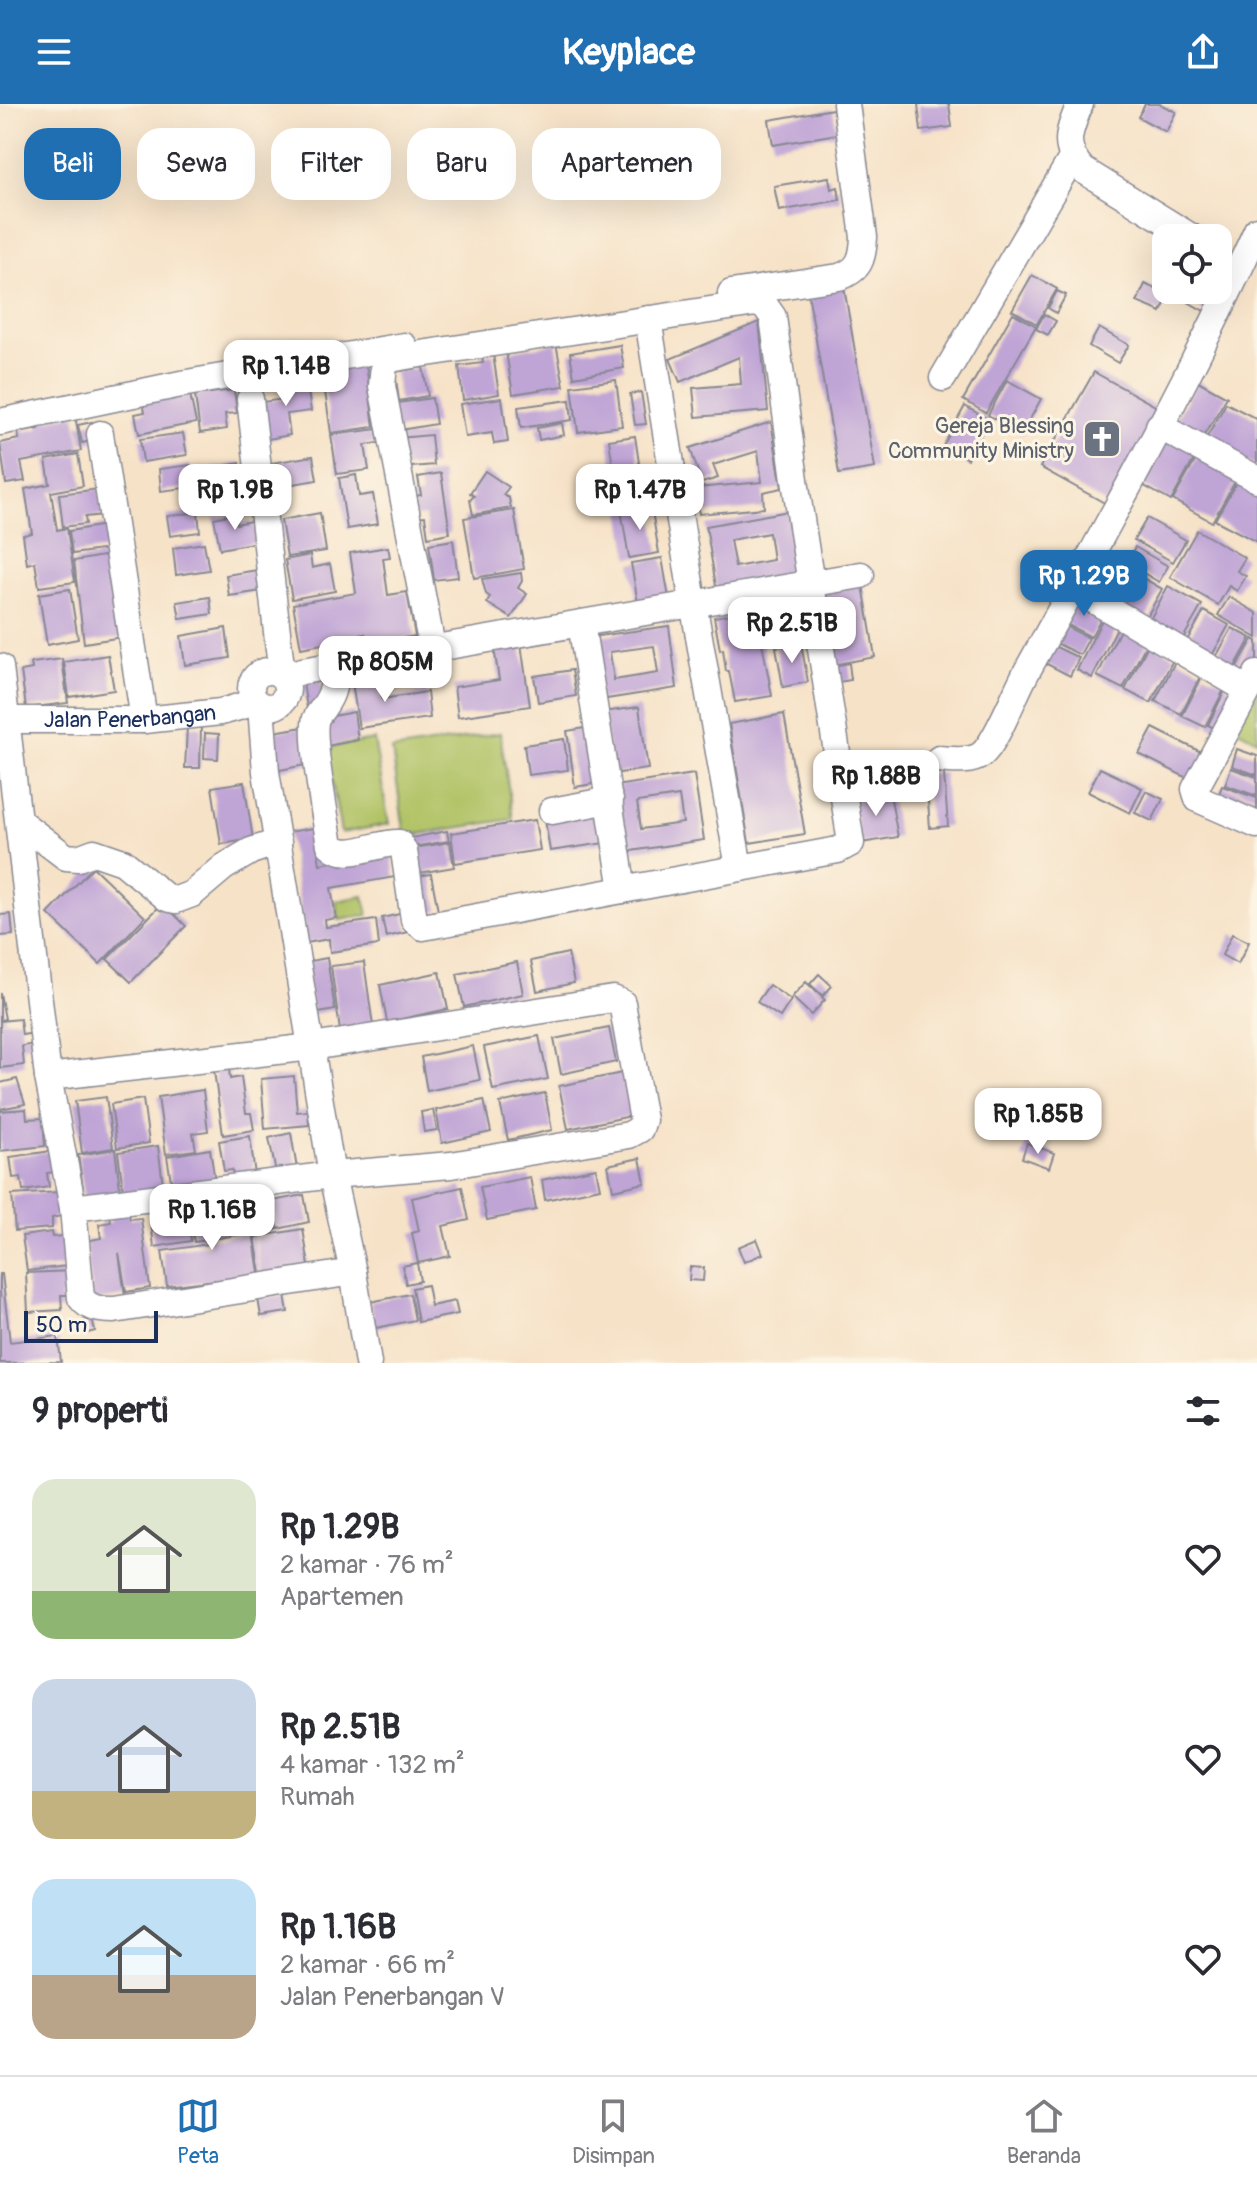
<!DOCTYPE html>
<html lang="id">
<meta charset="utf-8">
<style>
:root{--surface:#fff;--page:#f7f7f7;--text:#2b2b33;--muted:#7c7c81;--line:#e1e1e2;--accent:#1f6fb2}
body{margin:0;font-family:Pangolin,sans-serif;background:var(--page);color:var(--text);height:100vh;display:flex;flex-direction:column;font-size:30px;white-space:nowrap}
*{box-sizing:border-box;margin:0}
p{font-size:26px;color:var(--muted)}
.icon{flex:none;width:44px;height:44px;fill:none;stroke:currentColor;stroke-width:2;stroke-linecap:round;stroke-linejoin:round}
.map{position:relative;height:1259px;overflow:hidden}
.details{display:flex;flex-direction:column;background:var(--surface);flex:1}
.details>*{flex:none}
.banner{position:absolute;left:24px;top:24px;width:800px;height:72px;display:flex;gap:16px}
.controls{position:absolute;left:1152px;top:120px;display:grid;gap:16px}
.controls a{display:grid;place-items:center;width:80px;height:80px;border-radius:16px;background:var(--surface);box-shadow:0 8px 32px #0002;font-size:40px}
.scale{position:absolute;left:24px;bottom:20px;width:134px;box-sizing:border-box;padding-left:8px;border:4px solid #1b2f5e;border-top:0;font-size:22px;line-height:28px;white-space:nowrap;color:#1b2f5e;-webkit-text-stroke:6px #fcf5e5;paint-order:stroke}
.price{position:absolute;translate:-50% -68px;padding:0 18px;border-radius:16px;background:#fff;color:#222;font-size:26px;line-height:52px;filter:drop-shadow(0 2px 4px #0008)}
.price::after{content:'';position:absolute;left:50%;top:48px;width:24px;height:18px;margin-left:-12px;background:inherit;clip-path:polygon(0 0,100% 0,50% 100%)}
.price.current{background:var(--accent);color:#fff}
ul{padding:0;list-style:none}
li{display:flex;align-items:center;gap:24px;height:200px;padding:0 32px}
li span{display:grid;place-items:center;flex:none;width:224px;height:160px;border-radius:24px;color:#555}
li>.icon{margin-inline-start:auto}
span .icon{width:96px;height:96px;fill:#fffc;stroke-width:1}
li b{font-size:34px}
h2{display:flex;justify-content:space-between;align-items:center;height:96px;padding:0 32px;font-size:34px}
.chip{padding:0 28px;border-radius:24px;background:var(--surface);box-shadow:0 8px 32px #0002;font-size:28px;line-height:72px}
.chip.current{background:var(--accent);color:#fff}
header{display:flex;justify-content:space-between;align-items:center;height:104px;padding:0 32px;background:var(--accent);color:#fff;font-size:36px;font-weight:700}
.tab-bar{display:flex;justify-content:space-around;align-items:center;height:112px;border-top:2px solid var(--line);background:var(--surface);font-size:22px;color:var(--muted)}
.tab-bar a{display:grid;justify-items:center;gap:4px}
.tab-bar .current{color:var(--accent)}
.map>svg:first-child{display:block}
.green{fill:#b1c366;stroke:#667962;stroke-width:2}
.building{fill:#bfa4d6;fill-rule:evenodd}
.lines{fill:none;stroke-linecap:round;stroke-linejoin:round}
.minor-casing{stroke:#888892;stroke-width:29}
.minor{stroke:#fff;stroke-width:26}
.labels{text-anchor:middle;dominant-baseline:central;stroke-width:6;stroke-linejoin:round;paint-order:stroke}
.worship-label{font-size:22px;fill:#5b616d;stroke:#fcf5e5;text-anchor:end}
.street-label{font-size:22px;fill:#1b2f5e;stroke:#fcf5e5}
</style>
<header><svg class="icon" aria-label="menu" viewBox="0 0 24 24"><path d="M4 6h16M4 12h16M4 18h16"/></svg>Keyplace<svg class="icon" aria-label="share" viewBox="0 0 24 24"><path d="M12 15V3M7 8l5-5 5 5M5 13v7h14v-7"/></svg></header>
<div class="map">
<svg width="1257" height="1259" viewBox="0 0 1257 1259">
<rect width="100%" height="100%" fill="#fcf5e5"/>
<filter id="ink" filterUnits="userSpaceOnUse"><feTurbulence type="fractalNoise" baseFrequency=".0125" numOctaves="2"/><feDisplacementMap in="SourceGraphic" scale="16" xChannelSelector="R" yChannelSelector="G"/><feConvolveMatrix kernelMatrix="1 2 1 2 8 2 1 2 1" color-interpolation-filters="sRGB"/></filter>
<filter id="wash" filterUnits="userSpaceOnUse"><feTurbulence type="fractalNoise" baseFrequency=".006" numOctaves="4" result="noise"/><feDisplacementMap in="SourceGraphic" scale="32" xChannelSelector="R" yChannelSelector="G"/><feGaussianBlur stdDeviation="1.8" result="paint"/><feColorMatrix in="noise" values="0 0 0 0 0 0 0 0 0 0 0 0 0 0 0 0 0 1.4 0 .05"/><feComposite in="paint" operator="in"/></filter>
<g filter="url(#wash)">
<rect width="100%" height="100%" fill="#f6e2c7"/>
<g class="green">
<polygon points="1257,574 1257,636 1230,621"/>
<polygon points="500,629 513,715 405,732 392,646"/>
<polygon points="374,636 389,720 341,729 326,644"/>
<polygon points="364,792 368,811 339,816 336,797"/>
</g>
<g id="blocks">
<g class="building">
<polygon points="918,0 949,0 952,23 921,27"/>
<polygon points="1145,0 1160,0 1176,8 1166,28 1138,13"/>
<polygon points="833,5 837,30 773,41 769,16"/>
<polygon points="829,73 831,85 838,83 840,96 779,107 774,82"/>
<polygon points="1032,171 1057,185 1037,220 1012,206"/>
<polygon points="1145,180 1169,191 1161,208 1137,198"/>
<polygon points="844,183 875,364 839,370 808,189"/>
<polygon points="1167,186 1216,186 1204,207"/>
<polygon points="1057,187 1066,191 1056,209 1048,204"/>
<polygon points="1013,209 1036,222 986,309 963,296"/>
<polygon points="1044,210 1056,217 1048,231 1036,225"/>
<polygon points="759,218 768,307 696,313 693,284 741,280 739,253 680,278 670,255"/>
<polygon points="1099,224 1129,241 1118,259 1089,242"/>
<polygon points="556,239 564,282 513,290 506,248"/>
<polygon points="620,241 624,264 574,273 570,249"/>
<polygon points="493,250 499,290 463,296 459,262 483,259 482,251"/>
<polygon points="366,260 374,323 331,329 322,267"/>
<polygon points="423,263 428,292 399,297 395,268"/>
<polygon points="1094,268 1164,307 1110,402 1040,363"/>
<polygon points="306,275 311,307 287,310 290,331 268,335 262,298 285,295 283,279"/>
<polygon points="616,276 622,322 578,328 572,282"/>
<polygon points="1007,276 1041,295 1022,330 988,311"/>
<polygon points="1198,277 1227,293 1202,335 1174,319"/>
<polygon points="189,285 196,319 139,330 135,310 145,308 142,294"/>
<polygon points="234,286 237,309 225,310 227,325 200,329 195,291"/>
<polygon points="641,288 646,320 635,321 630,290"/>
<polygon points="432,294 436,320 394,327 391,300"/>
<polygon points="502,294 508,338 494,340 492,329 465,333 460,300"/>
<polygon points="570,296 572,316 521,324 518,303"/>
<polygon points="1226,299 1257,315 1257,364 1207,333"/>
<polygon points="965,302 989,316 967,355 943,342"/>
<polygon points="75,311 81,347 21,358 25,377 6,380 0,339 19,335 16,319 23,318 24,328 39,325 38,318"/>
<polygon points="92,318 96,336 82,339 78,321"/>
<polygon points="771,318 782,384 763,388 764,404 699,410 697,384 762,378 758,347 713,361 718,374 702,379 690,344"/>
<polygon points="562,319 564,331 539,336 537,324"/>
<polygon points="377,325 379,339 365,341 369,366 337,370 331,331"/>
<polygon points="183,329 187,351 143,358 140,335"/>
<polygon points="431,331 434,361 401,364 398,334"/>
<polygon points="1168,331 1198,348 1171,397 1141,380"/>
<polygon points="635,332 644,393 618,397 609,336"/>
<polygon points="78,350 83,382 51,388 57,426 67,424 75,478 39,483 35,458 27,460 23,431 32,429 25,385 50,380 46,356"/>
<polygon points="1199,350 1238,373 1212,418 1173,396"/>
<polygon points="313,352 317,376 269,384 266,360"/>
<polygon points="240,359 244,382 229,384 232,399 210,403 203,366"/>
<polygon points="190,361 193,383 161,387 159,365"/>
<polygon points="485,367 509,383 503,391 509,394 511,404 473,411 470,396 474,392 470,389"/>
<polygon points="441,369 450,429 428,433 425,412 414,413 411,393 421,391 418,373"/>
<polygon points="356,371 359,392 373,390 378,420 347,425 339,374"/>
<polygon points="1237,377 1257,388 1257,438 1215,416"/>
<polygon points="99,385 103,411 85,413 86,420 63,423 59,390"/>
<polygon points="651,401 659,449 629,454 621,406"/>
<polygon points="514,406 524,465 474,474 464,414"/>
<path d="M789 407 800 473 717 488 706 422ZM769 429 773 456 735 463 730 436Z"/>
<polygon points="198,408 200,428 170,432 167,412"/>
<polygon points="320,409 326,447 287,453 281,416"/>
<polygon points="234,410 236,420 251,417 263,437 220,445 214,414"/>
<polygon points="1147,414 1186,436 1173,458 1134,436"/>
<polygon points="112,420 116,444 72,450 69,427"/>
<polygon points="1197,426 1245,454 1237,467 1246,472 1237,487 1229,482 1218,501 1170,473"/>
<polygon points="453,436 458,473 434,476 429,440"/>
<polygon points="204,439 209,466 176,471 173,444"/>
<polygon points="388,443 390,453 383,454 388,491 407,488 415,532 367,541 365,530 358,531 360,546 340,550 338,537 301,544 293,500 356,489 350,449"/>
<polygon points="1135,443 1168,462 1159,478 1126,459"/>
<polygon points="115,450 129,532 84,539 74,457"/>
<polygon points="310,451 312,464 330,460 335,487 292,495 285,456"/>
<polygon points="1104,453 1128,467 1109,500 1085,486"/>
<polygon points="662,454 669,494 638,499 631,459"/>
<polygon points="264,465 268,486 229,492 226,471"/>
<polygon points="1131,467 1162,485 1144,518 1113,500"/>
<polygon points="521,469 522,477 518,484 527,490 511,514 487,499 490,493 486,490 482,475"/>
<polygon points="863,481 875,553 832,561 821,488"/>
<polygon points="1168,482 1202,501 1181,538 1148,519"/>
<polygon points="70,485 78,535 47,541 39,490"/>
<polygon points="792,491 799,531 772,536 765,495"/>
<polygon points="210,493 212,510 180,515 177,498"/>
<polygon points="1229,493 1257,509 1257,534 1218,511"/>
<polygon points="1077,494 1104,508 1091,533 1064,519"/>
<polygon points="756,506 772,592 735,598 729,567 726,567 723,545 720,546 714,513"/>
<polygon points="1204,507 1229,521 1210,555 1185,540"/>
<polygon points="1104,512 1119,520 1092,574 1077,566"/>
<polygon points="1063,521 1089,534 1080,551 1054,538"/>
<path d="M669 522 677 584 600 596 591 533ZM654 542 658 569 614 576 610 548Z"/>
<polygon points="1122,522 1149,535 1123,585 1097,572"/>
<polygon points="226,524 230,554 185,561 181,532"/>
<polygon points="1232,524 1251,534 1230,572 1211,562"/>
<polygon points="1253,535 1257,537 1257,563 1248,579 1233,570"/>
<polygon points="801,539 808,578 783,583 776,543"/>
<polygon points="1149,539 1175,552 1151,599 1125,586"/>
<polygon points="521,540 530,602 458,613 454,583 499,576 494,544"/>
<polygon points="1052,541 1079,554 1070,572 1043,558"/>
<polygon points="108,551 114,586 69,593 64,558"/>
<polygon points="1177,554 1203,567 1181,610 1155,597"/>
<polygon points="62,555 68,599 26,604 21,567 32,565 31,559"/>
<polygon points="849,559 851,576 838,578 835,562"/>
<polygon points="572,566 576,592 538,598 534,572"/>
<polygon points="378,568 382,595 427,588 430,614 359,624 351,572"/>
<polygon points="1204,569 1227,580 1205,623 1182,612"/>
<polygon points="320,576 323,595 307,604 303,579"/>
<polygon points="1227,582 1244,590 1224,629 1208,621"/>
<polygon points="639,603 648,665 612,670 603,608"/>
<polygon points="354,608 358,636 322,643 317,615"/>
<polygon points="784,610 805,730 749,739 729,620"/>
<polygon points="187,622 201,623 200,664 185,664"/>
<polygon points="303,623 310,660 275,667 268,629"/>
<polygon points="591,623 599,679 575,683 567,627"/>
<polygon points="1153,624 1205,650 1191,676 1139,650"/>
<polygon points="205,629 219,630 218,655 204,654"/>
<polygon points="564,635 568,666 528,671 524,641"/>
<polygon points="1237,645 1257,652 1257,671 1232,662"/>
<polygon points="892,650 895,663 874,667 871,654"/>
<polygon points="1100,664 1142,684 1130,709 1088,688"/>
<polygon points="1231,664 1257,673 1257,692 1225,681"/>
<polygon points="944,669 948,722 930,724 926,670"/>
<path d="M694 670 704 736 624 748 615 682ZM679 692 683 719 641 725 637 698Z"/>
<polygon points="244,678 253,735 221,740 212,683"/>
<polygon points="1222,682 1257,694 1257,711 1216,697"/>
<polygon points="1146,687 1163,695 1152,717 1135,709"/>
<polygon points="890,690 898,733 861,739 853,696"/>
<polygon points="600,708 605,739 550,747 545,716"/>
<polygon points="535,716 540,746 455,759 451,729"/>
<polygon points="314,724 320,760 391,748 395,773 331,784 336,814 325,816 326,823 376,816 379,841 330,848 329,835 306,839 288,728"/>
<polygon points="447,727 449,737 413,743 411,734"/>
<polygon points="450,738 454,763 419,769 415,744"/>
<polygon points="93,763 145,813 100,860 48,810"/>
<polygon points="431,770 438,807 419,810 412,773"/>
<polygon points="163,799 186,822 131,878 107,855"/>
<polygon points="404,809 408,828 386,833 382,814"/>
<polygon points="11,810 13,831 0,832 0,811"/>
<polygon points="1232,830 1249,838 1238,860 1222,851"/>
<polygon points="568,849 574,879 537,887 531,857"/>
<polygon points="327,854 335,906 313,910 305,858"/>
<polygon points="364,858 374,929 341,934 331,862"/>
<polygon points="517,858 523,890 464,903 457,870"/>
<polygon points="440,868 448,905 387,918 380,881"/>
<polygon points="819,870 832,882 823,892 810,880"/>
<polygon points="806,878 825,896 811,911 792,893"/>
<polygon points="769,881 791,896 780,913 757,898"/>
<polygon points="0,889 5,915 0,916"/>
<polygon points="20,915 22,931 35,929 36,940 22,942 24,961 0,964 0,917"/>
<polygon points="609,924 616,958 561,970 554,935"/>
<polygon points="539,932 548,975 493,986 484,943"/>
<polygon points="473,942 480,976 427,987 421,953"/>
<polygon points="229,965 230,975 241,973 246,1009 251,1009 254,1026 223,1031 214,967"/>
<polygon points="622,969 631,1012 568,1025 559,982"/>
<polygon points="294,972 297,1008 308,1007 309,1021 265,1025 261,975"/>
<polygon points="17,975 25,1000 0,1005 0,979"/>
<polygon points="203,986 208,1027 193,1029 196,1046 166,1050 158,993"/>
<polygon points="545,989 552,1026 508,1036 500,999"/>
<polygon points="106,993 113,1044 82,1049 75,997"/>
<polygon points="143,995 149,1039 117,1044 111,1000"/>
<polygon points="484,996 491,1028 442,1039 436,1006"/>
<polygon points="26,1005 27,1015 43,1014 45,1042 0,1047 0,1007"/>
<polygon points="433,1006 437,1026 424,1028 421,1008"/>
<polygon points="291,1029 297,1065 276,1069 269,1034"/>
<polygon points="250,1032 255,1072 234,1075 232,1066 224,1067 219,1037"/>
<polygon points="1027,1039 1054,1049 1049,1064 1022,1054"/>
<polygon points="158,1042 164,1087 124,1093 118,1048"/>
<polygon points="115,1045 121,1092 85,1097 78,1051"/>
<polygon points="210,1045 215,1077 172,1083 167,1052"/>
<polygon points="52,1047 55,1068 47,1069 49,1083 23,1087 21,1073 13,1074 10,1053"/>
<polygon points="640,1054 645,1079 613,1086 608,1061"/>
<polygon points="596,1064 600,1084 545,1096 542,1076"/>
<polygon points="530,1073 536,1106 487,1116 480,1083"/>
<polygon points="462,1083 469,1116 443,1122 450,1152 418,1159 412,1129 419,1127 412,1094"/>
<polygon points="59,1088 61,1112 52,1114 52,1124 15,1127 12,1091"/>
<polygon points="304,1091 309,1118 278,1125 272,1097"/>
<polygon points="247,1093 253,1126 231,1130 226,1097"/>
<polygon points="270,1094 276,1126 259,1129 252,1097"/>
<polygon points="208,1096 209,1105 225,1103 229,1128 213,1131 213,1135 253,1128 260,1175 216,1182 215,1176 167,1182 162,1147 209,1140 208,1136 194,1138 188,1100"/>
<polygon points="187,1106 191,1137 154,1143 150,1111"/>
<polygon points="128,1107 130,1115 141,1114 150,1184 126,1188 119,1149 125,1192 93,1197 86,1137 101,1134 99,1120 111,1118 110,1109"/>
<polygon points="303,1125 311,1174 263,1182 255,1133"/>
<polygon points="51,1128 52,1133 63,1132 67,1162 27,1167 22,1132"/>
<polygon points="757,1135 763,1150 744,1158 738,1143"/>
<polygon points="417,1159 420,1177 406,1180 402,1162"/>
<polygon points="690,1163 704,1164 703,1177 689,1176"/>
<polygon points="72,1167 73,1191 61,1191 62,1206 28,1208 26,1169"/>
<polygon points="0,1170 2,1170 10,1238 58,1232 61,1258 0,1259"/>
<polygon points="427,1181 431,1202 455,1197 458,1210 418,1218 412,1184"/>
<polygon points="410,1190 415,1216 376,1224 370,1198"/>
<polygon points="285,1191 288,1208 261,1212 258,1195"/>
<polygon points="92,1215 95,1227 84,1230 81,1218"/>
</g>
</g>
</g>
<g filter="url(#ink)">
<use href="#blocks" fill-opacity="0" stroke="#888892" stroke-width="2"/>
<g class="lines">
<g class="minor-casing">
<g id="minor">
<path d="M1080 0C1069 28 1061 42 1083 66L1193 134"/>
<path d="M731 189 839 173C860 166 863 154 864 133L846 0"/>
<polyline points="648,215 693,498 739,764"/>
<polyline points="943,274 1072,54"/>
<polyline points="250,295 282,571"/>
<polyline points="0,318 181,280 404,242"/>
<polyline points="1159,322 1257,375"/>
<polyline points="100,330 144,616"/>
<polyline points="1073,484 1248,586"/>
<polyline points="581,519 623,786"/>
<path d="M333 562C336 579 333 590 323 604 323 604 316 613 316 614 310 632 326 717 330 741 347 758 378 737 399 739L404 747 414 816 423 823 838 746 851 739 796 383 773 213 766 203 756 199 401 253 391 255 384 260 382 282 432 543"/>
<path d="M0 563 48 973 73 1104 81 1194C89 1205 101 1206 114 1206L353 1168"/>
<circle cx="269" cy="585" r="18"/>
<polyline points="1257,570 1195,685 1198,695 1257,721"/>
<polyline points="284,573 302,567 861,471"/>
<polyline points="261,602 266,668 332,1071 353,1168 368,1259"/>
<path id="s1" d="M0 616H144L221 608 256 598"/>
<path d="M939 655C952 656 970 659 981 651 996 640 1016 586 1027 567 1107 422 1189 277 1257 126"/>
<polyline points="552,707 610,696"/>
<polyline points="20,718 66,753 78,754 94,748 123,758 167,794 176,796 192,790 224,763 251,747 278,738"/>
<polyline points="48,973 312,943 613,895 622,899 643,1016 640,1025 629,1031 451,1061 332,1071 73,1104"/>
</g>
</g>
<use href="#minor" class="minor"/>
</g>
</g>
<defs>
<g id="church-square" transform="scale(2)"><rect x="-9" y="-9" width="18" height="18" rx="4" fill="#6b7280" stroke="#fcf5e5"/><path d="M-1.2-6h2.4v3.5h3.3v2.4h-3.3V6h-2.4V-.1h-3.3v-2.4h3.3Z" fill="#fff"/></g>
</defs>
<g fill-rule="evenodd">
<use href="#church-square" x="1102" y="335"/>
</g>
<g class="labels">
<g class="worship-label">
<text x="1074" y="322">Gereja Blessing<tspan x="1074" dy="25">Community Ministry</tspan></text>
</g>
<g class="street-label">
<text stroke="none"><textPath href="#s1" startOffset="130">Jalan Penerbangan</textPath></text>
</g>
</g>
</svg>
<div class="controls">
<a><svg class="icon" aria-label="locate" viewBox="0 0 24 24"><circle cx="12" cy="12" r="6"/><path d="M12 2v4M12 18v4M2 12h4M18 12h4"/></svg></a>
</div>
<div class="scale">50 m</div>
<b class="price" style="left:286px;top:304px">Rp 1.14B</b>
<b class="price" style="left:235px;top:428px">Rp 1.9B</b>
<b class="price" style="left:640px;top:428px">Rp 1.47B</b>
<b class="price current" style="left:1084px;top:514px">Rp 1.29B</b>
<b class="price" style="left:792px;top:561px">Rp 2.51B</b>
<b class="price" style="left:385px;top:600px">Rp 805M</b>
<b class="price" style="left:876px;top:714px">Rp 1.88B</b>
<b class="price" style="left:1038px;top:1052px">Rp 1.85B</b>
<b class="price" style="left:212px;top:1148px">Rp 1.16B</b>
<div class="banner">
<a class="chip current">Beli</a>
<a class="chip">Sewa</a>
<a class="chip">Filter</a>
<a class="chip">Baru</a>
<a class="chip">Apartemen</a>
</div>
</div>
<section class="details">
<h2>9 properti<svg class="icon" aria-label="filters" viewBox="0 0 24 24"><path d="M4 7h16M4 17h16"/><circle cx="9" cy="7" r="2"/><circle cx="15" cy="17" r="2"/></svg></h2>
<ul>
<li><span style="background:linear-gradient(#dfe7d0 70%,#8fb573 0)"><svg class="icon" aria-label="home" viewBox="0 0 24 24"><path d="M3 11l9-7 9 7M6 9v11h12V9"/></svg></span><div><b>Rp 1.29B</b><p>2 kamar · 76 m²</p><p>Apartemen</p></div><svg class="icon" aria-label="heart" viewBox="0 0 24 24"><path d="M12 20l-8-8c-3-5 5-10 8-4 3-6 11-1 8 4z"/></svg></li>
<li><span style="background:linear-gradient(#c9d6e8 70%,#c2b280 0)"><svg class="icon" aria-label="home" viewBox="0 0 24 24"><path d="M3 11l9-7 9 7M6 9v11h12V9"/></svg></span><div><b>Rp 2.51B</b><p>4 kamar · 132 m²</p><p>Rumah</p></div><svg class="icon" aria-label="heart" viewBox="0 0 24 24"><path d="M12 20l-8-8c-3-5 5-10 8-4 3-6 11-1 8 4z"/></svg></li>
<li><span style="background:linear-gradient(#bfe0f5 60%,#b9a48a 0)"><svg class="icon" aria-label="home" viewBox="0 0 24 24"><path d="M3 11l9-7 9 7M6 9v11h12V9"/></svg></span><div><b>Rp 1.16B</b><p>2 kamar · 66 m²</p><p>Jalan Penerbangan V</p></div><svg class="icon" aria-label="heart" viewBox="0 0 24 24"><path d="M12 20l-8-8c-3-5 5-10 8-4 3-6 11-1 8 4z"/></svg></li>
</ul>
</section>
<nav class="tab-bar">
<a class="current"><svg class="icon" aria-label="map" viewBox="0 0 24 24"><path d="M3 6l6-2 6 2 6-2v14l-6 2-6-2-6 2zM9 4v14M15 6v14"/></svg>Peta</a>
<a><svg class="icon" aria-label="saved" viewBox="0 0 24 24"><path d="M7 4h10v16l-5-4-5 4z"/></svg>Disimpan</a>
<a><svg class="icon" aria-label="home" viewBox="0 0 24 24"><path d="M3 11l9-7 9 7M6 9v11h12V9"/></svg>Beranda</a>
</nav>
